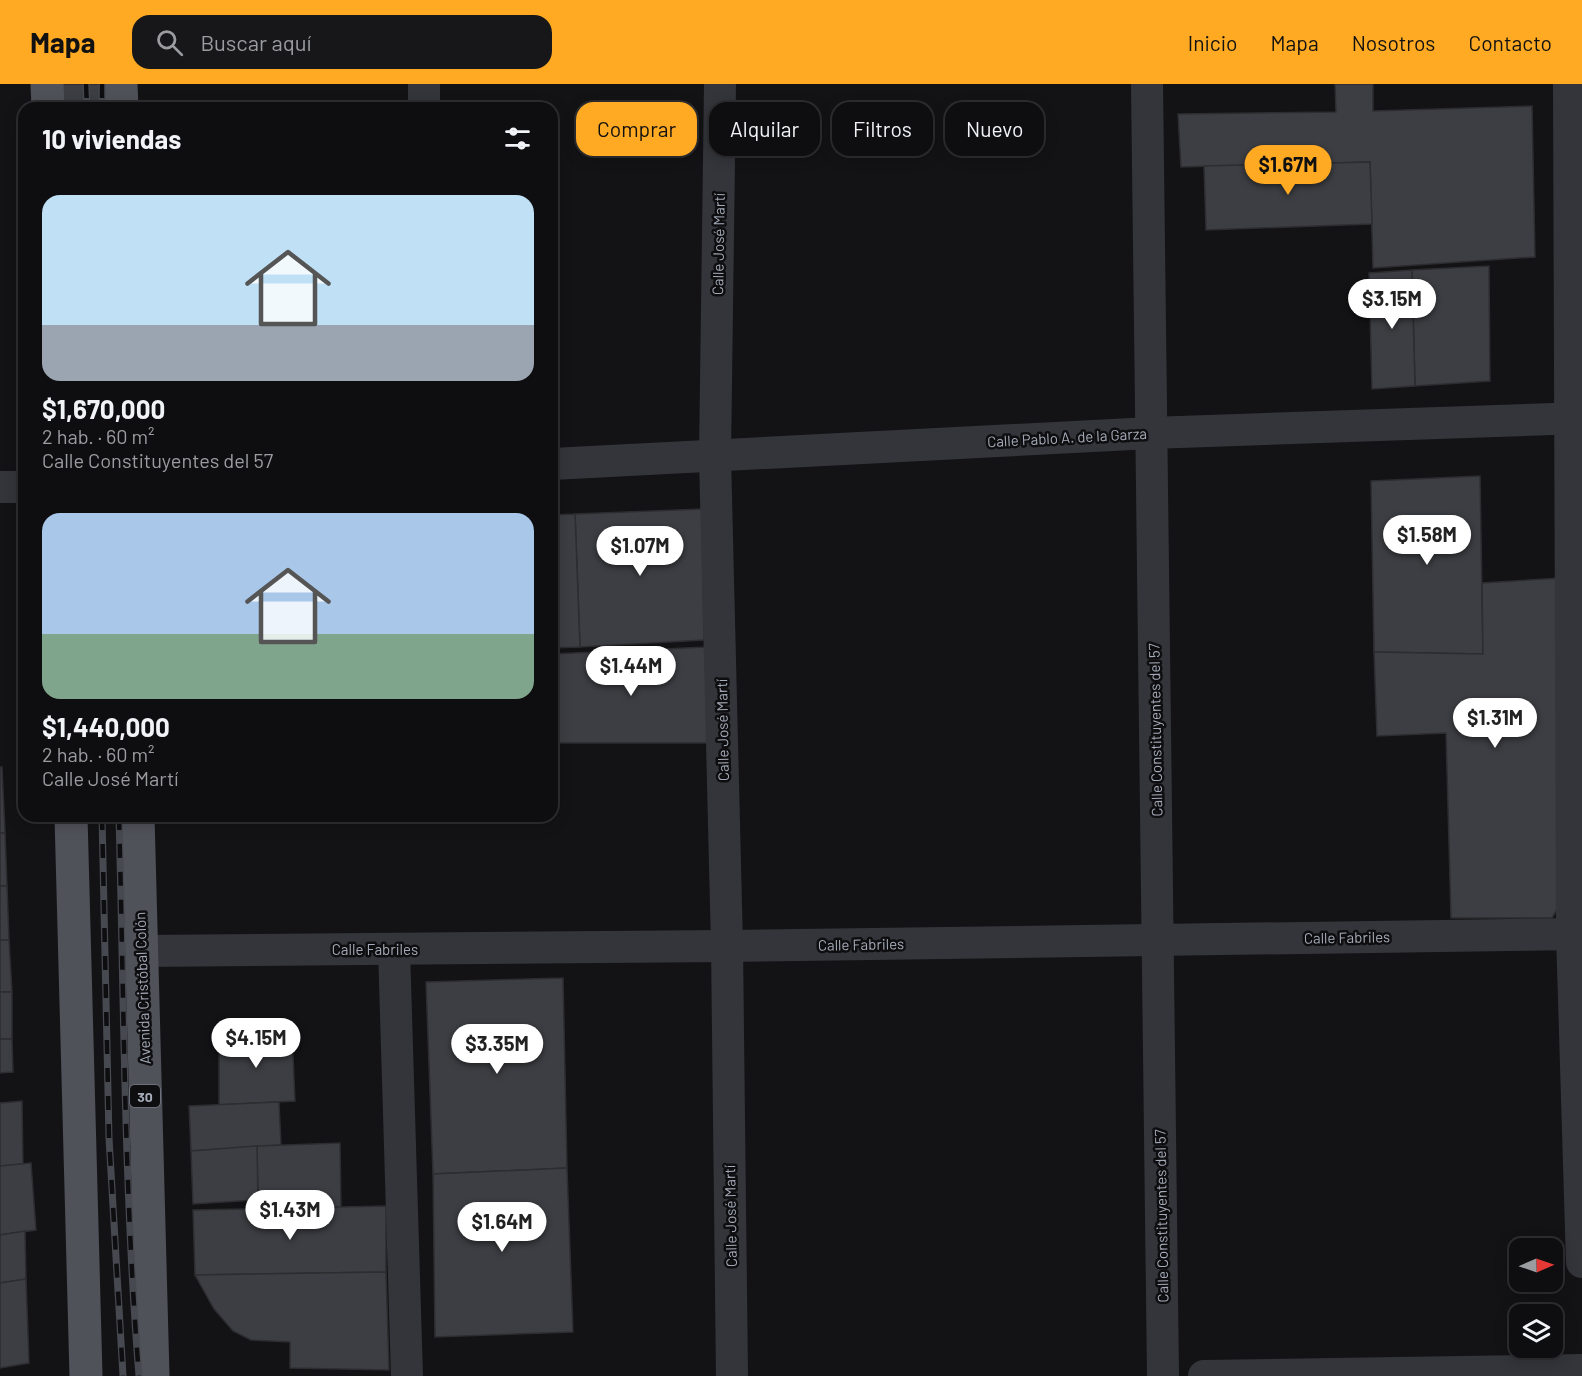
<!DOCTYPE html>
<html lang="es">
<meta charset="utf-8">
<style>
:root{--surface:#0e0e10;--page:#171719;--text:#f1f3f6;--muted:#9b9c9f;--line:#2e2e30;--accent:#fa2}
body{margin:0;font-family:Barlow,sans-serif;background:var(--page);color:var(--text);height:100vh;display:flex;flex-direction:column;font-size:22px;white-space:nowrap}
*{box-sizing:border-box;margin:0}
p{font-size:20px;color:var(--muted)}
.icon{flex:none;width:33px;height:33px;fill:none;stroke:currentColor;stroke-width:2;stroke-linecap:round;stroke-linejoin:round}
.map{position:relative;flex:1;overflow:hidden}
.panel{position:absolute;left:18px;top:18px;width:540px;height:720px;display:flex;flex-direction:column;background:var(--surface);border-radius:18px;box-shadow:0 3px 15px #0003,0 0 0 2px var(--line)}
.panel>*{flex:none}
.hud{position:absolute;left:576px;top:18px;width:570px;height:54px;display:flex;gap:12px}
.needle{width:39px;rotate:88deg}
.fabs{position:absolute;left:1509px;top:1154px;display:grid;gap:12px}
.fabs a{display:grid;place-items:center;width:54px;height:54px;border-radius:12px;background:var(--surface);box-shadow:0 3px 15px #0003,0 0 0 2px var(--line);font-size:30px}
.price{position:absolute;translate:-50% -51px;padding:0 14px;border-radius:21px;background:#fff;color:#222;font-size:20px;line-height:39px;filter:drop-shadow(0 2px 3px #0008)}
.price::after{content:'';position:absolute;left:50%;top:36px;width:18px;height:14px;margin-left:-9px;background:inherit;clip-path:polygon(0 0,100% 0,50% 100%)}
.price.on{background:var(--accent);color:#111}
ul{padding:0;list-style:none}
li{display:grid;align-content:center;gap:12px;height:318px;padding:0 24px}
li span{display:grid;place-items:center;height:186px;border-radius:18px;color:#555}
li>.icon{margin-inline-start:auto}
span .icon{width:108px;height:108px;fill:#fffc;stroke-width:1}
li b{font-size:26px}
h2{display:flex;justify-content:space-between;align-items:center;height:72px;padding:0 24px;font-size:26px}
.pill{padding:0 21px;border-radius:18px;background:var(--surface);box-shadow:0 3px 15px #0003,0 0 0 2px var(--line);font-size:21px;line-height:54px}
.pill.on{background:var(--accent);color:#111}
header{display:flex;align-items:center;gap:36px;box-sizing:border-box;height:84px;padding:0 30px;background:var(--accent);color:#111}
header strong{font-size:28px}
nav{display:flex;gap:33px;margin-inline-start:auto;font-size:21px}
.search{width:420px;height:54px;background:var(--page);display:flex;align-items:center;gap:15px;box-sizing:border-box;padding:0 21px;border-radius:18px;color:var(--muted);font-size:22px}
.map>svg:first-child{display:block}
.building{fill:#3d3e43;stroke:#2d2d31;stroke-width:1.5}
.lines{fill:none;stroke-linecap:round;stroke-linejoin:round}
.minor{stroke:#34353b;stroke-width:32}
.major{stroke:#50525a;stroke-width:33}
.rail-casing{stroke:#474950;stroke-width:7}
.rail{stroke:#0e0e10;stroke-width:4.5;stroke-dasharray:14;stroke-linecap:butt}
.labels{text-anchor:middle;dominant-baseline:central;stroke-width:5;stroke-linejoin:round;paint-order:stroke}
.shield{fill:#0e0e10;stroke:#777b85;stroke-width:1.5}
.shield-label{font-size:14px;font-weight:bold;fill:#a4aab7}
.street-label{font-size:15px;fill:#a4aab7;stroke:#0e0e10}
</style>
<header>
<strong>Mapa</strong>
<div class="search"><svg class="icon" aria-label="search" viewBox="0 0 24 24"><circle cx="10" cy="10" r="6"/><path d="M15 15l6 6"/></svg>Buscar aquí</div>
<nav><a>Inicio</a><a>Mapa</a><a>Nosotros</a><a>Contacto</a></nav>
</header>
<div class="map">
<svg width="1582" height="1292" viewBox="0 0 1582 1292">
<rect width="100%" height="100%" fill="#131315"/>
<g class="building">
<polygon points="61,0 126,0 127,24 62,24"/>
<polygon points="1335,0 1373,0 1373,27 1532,22 1535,173 1373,184 1370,78 1181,83 1178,30 1336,28"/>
<polygon points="1370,78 1372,140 1206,146 1204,82"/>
<polygon points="1489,182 1490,297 1415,302 1412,186"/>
<polygon points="1412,186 1415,302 1372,305 1369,189"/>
<polygon points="1480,392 1483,570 1374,568 1371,397"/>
<polygon points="702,425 704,556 580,563 575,430"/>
<polygon points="575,430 580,563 552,564 552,431"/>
<polygon points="1561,494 1565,812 1552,834 1451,834 1446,649 1377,652 1374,568 1483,570 1482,499"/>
<polygon points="707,563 708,659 552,659 552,570"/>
<polygon points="0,683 2,683 5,749 0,749"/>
<polygon points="0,749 5,749 7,802 0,802"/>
<polygon points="0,802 7,802 9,856 0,856"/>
<polygon points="0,856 9,856 12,908 0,908"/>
<polygon points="563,894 567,1084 433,1090 426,898"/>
<rect x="0" y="908" width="12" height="47"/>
<polygon points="292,949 295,1017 219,1021 219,952"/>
<polygon points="0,955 12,955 13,988 0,989"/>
<polygon points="22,1017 23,1080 0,1082 0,1019"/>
<polygon points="279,1018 281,1061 191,1067 189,1022"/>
<polygon points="340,1059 341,1123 258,1124 257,1062"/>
<polygon points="257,1062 258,1116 193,1120 191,1067"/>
<polygon points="31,1079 36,1146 0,1151 0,1082"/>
<polygon points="567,1084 573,1248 435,1253 433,1090"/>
<polygon points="386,1122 386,1188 195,1191 193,1126"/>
<polygon points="25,1147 26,1195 0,1199 0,1151"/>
<polygon points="386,1188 389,1286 290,1284 290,1258 251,1256 233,1247 214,1225 195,1191"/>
<polygon points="26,1195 29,1279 0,1284 0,1199"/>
</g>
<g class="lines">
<g class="minor">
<polyline points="424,0 424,24"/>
<polyline points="720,0 715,373 727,862 732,1292"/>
<polyline points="1147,0 1163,1292"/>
<polyline points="1569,0 1572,850 1582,1178"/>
<polyline points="552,380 1151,349 1582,334"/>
<polyline points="0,403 24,403"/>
<polyline points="394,865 407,1292"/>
<polyline points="141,867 727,862 1582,850"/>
<polyline points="1204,1292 1582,1286"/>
</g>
<g class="major">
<polyline points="47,0 48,24"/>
<polyline points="121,0 122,24"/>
<polyline points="71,732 86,1292"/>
<polyline points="138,732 153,1292"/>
</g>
<g class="rail-casing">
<g id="rail">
<polyline points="86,0 87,24"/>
<polyline points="102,0 102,24"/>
<polyline points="102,732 109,1054 123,1292"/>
<path d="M119 732C124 918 124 1106 139 1292"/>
</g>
</g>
<use href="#rail" class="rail"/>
</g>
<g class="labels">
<rect class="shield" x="130" y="1001" width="30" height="22" rx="4.5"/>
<g class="shield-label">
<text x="145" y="1012">30</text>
</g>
<g class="street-label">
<text transform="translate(718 160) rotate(-89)">Calle José Martí</text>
<text transform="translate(1067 353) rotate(-3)">Calle Pablo A. de la Garza</text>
<text transform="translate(722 646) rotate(-91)">Calle José Martí</text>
<text transform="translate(1155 646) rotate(-91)">Calle Constituyentes del 57</text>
<text transform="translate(1347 853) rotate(-1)">Calle Fabriles</text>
<text transform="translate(861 860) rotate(-1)">Calle Fabriles</text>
<text x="375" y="865">Calle Fabriles</text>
<text transform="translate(142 904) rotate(-92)">Avenida Cristóbal Colón</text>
<text transform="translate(730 1132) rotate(-91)">Calle José Martí</text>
<text transform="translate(1161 1132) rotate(-91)">Calle Constituyentes del 57</text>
</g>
</g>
</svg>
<div class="fabs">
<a><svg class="needle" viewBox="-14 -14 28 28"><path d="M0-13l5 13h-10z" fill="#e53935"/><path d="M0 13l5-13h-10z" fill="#9b9c9f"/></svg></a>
<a><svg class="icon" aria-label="layers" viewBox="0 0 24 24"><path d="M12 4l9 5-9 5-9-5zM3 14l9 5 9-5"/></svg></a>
</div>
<b class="price on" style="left:1288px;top:112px">$1.67M</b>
<b class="price" style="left:1392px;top:246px">$3.15M</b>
<b class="price" style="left:1427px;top:482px">$1.58M</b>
<b class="price" style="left:640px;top:493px">$1.07M</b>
<b class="price" style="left:631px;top:613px">$1.44M</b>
<b class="price" style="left:1495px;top:665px">$1.31M</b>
<b class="price" style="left:256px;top:985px">$4.15M</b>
<b class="price" style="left:497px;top:991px">$3.35M</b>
<b class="price" style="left:290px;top:1157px">$1.43M</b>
<b class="price" style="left:502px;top:1169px">$1.64M</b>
<div class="hud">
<a class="pill on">Comprar</a>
<a class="pill">Alquilar</a>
<a class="pill">Filtros</a>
<a class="pill">Nuevo</a>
</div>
<section class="panel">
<h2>10 viviendas<svg class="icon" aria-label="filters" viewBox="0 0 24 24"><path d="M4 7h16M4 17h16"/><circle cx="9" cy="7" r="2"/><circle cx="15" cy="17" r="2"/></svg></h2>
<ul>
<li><span style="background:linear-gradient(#bfe0f5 70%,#9aa5b1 0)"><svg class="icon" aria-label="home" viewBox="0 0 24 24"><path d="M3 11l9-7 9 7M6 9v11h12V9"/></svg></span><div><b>$1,670,000</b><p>2 hab. · 60 m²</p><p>Calle Constituyentes del 57</p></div></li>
<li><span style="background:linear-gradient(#a9c7e8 65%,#7fa58c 0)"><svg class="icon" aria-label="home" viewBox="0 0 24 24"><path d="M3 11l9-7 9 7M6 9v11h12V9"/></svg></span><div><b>$1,440,000</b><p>2 hab. · 60 m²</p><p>Calle José Martí</p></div></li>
</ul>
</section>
</div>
